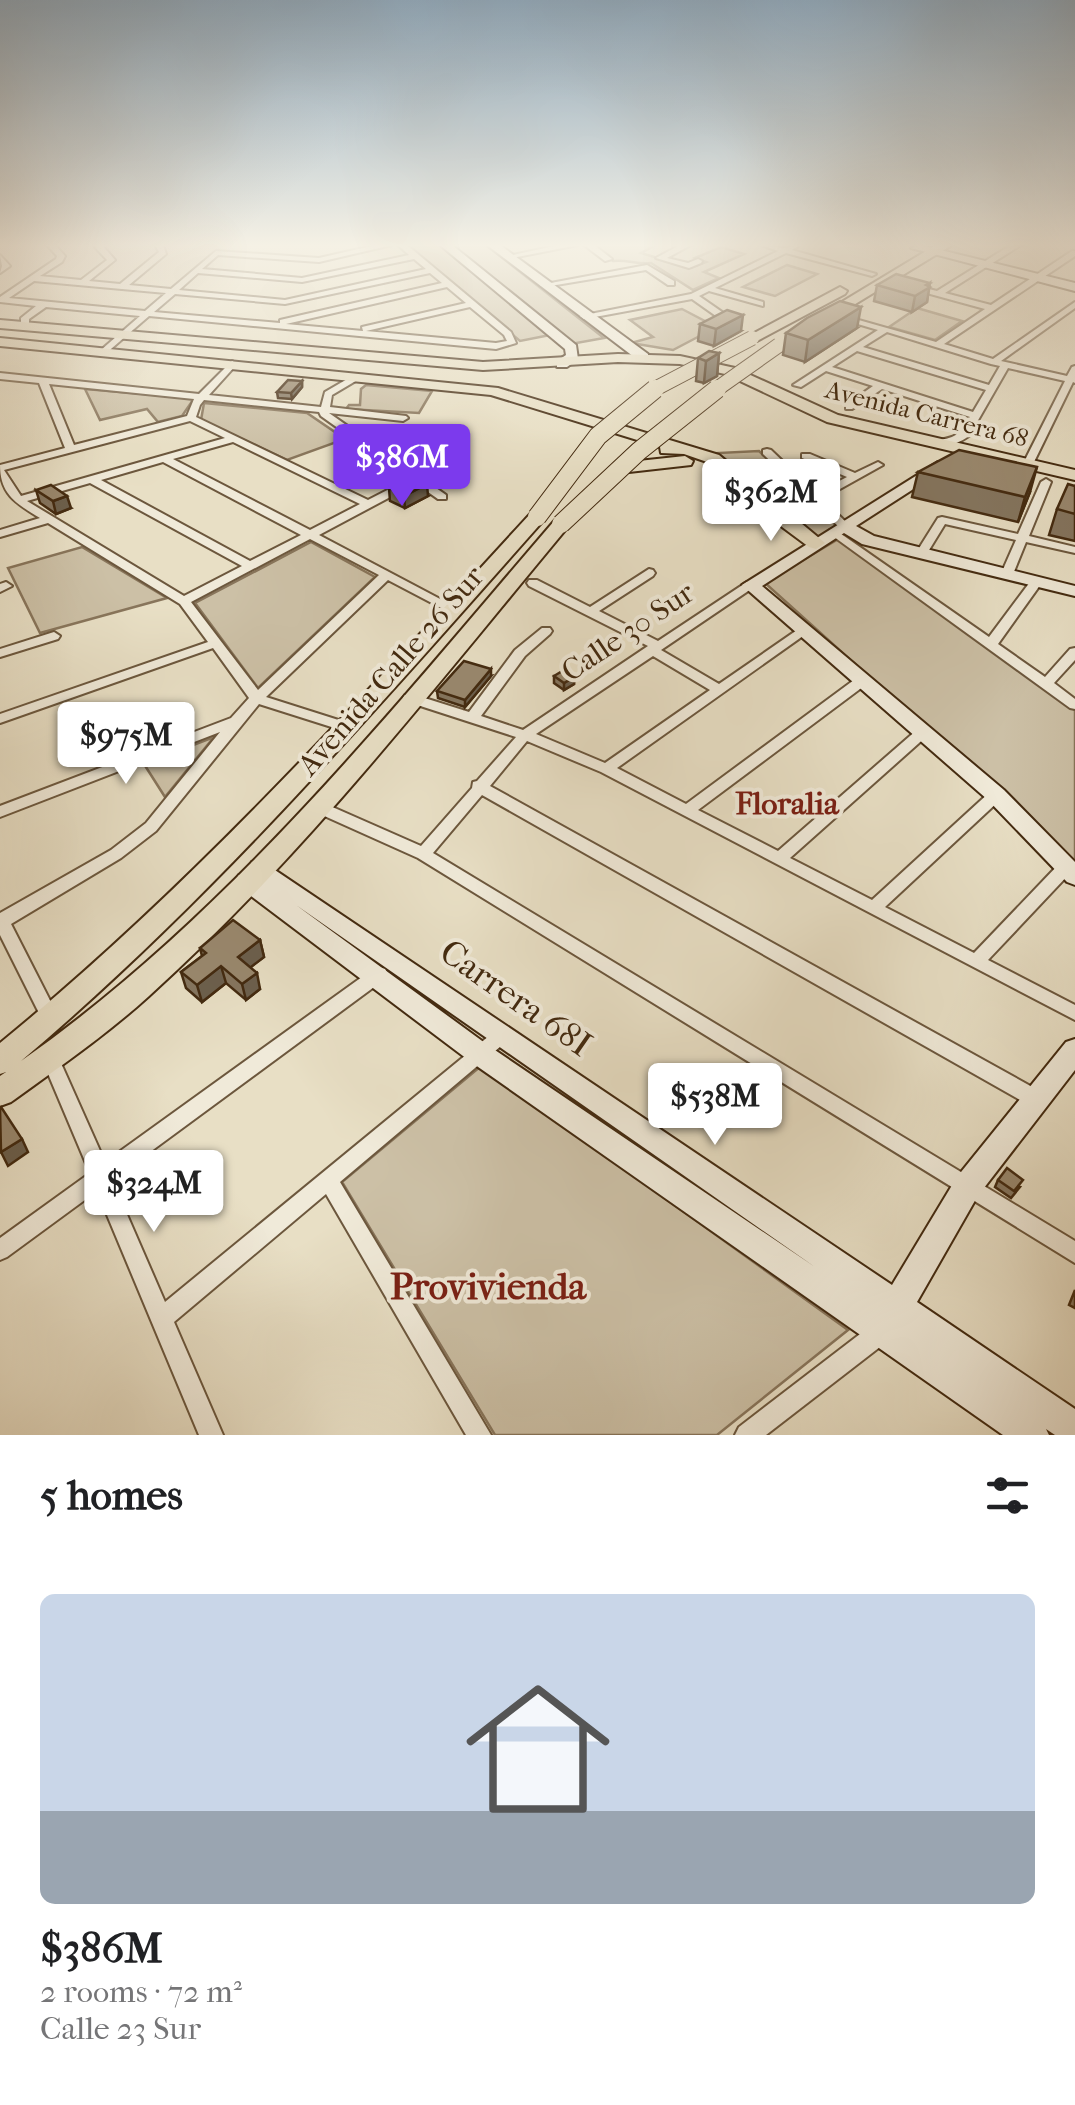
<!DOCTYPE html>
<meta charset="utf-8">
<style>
:root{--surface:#fff;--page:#f2f2f2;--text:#202124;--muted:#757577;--accent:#7c3aed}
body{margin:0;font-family:"IM FELL French Canon",serif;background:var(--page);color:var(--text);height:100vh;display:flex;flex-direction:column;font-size:38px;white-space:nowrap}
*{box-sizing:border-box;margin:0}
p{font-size:32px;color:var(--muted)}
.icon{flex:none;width:55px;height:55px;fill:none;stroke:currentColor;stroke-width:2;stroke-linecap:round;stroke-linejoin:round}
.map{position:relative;height:1435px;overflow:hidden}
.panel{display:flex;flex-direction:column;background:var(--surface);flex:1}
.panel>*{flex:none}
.price{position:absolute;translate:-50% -85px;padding:0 22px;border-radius:10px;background:#fff;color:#222;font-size:32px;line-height:65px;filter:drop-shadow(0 2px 5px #0008)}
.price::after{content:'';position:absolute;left:50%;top:60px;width:30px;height:22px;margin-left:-15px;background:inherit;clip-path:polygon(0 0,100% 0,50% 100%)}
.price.on{background:var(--accent);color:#fff}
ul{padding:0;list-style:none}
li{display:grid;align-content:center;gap:20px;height:530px;padding:0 40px}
li span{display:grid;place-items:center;height:310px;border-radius:15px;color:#555}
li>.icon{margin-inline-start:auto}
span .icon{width:180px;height:180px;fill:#fffc;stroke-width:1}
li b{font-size:42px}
h2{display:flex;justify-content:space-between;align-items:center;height:120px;padding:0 40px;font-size:42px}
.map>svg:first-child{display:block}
.green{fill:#ccc0a6;stroke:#88755b;stroke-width:2.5}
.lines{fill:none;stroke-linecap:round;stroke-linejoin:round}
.street-casing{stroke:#6c573d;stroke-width:4}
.secondary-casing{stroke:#432a10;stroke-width:4}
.primary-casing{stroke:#432a10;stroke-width:4}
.street{fill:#f0ead9;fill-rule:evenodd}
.secondary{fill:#f0ead9;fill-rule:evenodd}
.primary{fill:#e8dfc5;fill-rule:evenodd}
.primary-bridge-far1-casing{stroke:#432a10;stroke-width:16;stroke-linecap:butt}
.primary-bridge-casing{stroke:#432a10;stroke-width:20;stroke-linecap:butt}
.primary-bridge-far1{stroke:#e8dfc5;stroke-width:14}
.primary-bridge{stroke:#e8dfc5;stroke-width:18}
.wall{fill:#84755f;stroke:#432a10;stroke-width:2.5}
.shaded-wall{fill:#6b5f4d;stroke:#432a10;stroke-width:2.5}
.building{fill:#99886e;stroke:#432a10;stroke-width:2.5}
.labels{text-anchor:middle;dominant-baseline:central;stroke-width:8;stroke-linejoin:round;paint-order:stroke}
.far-street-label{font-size:25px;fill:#432a10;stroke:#f0ead9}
.street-label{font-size:30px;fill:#432a10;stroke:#f0ead9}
.neighbourhood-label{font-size:32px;font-weight:bold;fill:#7a1f14;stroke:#f0ead9}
.near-street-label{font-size:35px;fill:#432a10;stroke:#f0ead9}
.near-neighbourhood-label{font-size:38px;font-weight:bold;fill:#7a1f14;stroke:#f0ead9}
</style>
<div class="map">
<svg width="1075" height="1435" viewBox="0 0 1075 1435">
<rect width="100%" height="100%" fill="#e8dfc5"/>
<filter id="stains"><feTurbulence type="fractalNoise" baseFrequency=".002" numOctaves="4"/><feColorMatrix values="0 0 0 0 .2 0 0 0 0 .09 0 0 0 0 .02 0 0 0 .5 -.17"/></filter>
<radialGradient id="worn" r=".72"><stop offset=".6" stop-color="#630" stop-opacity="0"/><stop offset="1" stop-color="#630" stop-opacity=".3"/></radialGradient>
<g class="green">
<polygon points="406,245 441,245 550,335 520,341"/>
<polygon points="449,245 486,245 604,338 571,344"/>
<path d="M593 245H656L641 253 691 268 706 262 695 258 721 247 744 254 704 272 719 278 693 290 651 263C637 265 627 259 613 261Z"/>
<polygon points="787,265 817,274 775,296 743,287"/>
<polygon points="917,308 962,321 935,340 889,327"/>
<polygon points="682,309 705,321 732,319 673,350 631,343 653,337 630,320"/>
<polygon points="366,385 432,391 419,413 346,409 349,405 360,405 361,389"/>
<polygon points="85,389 191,398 193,400 182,416 158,422 147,409 100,420"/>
<polygon points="204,403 307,413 345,439 287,460 201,420"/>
<polygon points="759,451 838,525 816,539 718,453"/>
<polygon points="840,538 1075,710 1075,862 765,583"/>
<polygon points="311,542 375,577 258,688 195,603"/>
<polygon points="82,547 167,598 40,633 8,568"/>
<polygon points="214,737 165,797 144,764"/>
<polygon points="481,1066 848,1330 717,1435 495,1435 342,1182"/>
</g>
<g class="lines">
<g class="street-casing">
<g id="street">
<path d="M47 245H55L65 256 62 262 40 276 81 280 107 260 93 245H102L115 260 89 281 120 284 159 252 155 245H163L166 254 129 285 171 289 216 251 319 258 376 245H392L319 262 218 255 202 269 302 278 409 255 398 245H407L511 332 516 343 496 349 149 316 104 355 100 352 101 350 140 316 46 307 29 319V326L25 329 21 326V318L36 306 0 302V297L56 259 57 256ZM414 259 426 269 285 300 179 290 198 273 302 282ZM430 273 442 283 280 320V323L154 312 175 294 285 304ZM34 281 166 293 145 311 9 298ZM447 287 466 303 362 327 363 331 286 324ZM470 307 504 335 507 341 496 343 366 331Z"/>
<polygon points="559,245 578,245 507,259 503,257"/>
<polygon points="584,245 594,245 612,259 605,261"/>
<polygon points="680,245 691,245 667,258 688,263 698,259 702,261 701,263 689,268 656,258"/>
<polygon points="761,245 784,248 800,245 792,250 876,274 872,276 786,253 715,288 763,302 763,306 709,291 699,296 722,312 722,316 716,316 692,299 584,319 580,316 691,294 778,251"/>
<path d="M1011 245H1021L945 293 991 305 1072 251H1075V256L944 344 993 359 1075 302V308L1001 361 1067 376 1072 367 1075 366V383L1073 382 1032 466 1028 467 1023 464 1065 381 1008 368 969 436C958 444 947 447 934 445V441C956 437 958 437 970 417L882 389 852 409H846V405L873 386 826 371 801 387 793 385 878 330 841 319V315L936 342 985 309 912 289V285L937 291ZM887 332 991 364 1000 366 989 385 863 347ZM857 351 986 390 973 412 832 367Z"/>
<polygon points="0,255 10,266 0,273 2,266"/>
<polygon points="647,265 674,281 674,285 668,285 646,270 544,287 540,285"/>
<path d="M232 361 237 364 209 395 321 407 325 392 356 374 361 377 359 379 332 395 330 407 406 416 408 418 403 421 329 413 446 495V499H438L321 416 319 412 204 400 200 405 196 417 368 500 401 483H409V487L319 535 459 609 457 612H449L388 580 266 697 351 724 353 727 351 730H341L259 704 156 831 121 858 11 924 60 1020 57 1025 51 1027 45 1025 0 935V913L111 850 146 823 220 732 0 817V806L231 718 249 698 213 648 0 723V714L208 642 180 604 48 523 0 537V530L40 518C17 504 0 495 0 465L65 448 39 383 0 379V373L199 394ZM49 384 194 399 187 416 74 445ZM190 421 225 438 21 496 4 470ZM233 442 360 504 310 530 173 459ZM163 462 301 535 250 561 101 480ZM90 483 242 566 184 596 27 501ZM310 539 379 575 258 690 191 602Z"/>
<polygon points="767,449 771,450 816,493 847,477 802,458 802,454 810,454 855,473 878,462 883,465 822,499 848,524 848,528 840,528 763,454 763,450"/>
<polygon points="1046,479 1051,482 1029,536 1075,547 1075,553 1026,542 1013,574 1007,578 1001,574 1016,540 945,524 926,555 918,555 916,553 938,518 942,517 1018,534 1041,482"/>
<polygon points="834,529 989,637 1033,578 1041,578 1043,581 998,644 1045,677 1070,649 1075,648 1075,660 1054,683 1075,699 1075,709 1070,708 830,534 830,530"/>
<path d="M649 569 653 570 655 573 653 576 599 611 658 641 747 582H755L757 585 661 650 719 684 800 628 804 627 810 631 617 768 686 804 858 677H868L870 680 868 683 698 810 778 851 918 729H928L930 732 928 735 790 858 872 900 991 791H1001L1003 795 1001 799 885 907 974 953 1060 863H1072L1074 867 1072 871 988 960 1075 1005V1020L601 772 527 741 490 786 1043 1093 1045 1099 1043 1105 1036 1107 1029 1105 482 795 433 853 1075 1241V1263L418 858 311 810 309 806 311 802H321L421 846 472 788 473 782 477 781 516 737 405 701 403 698 405 695H415L469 712 515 650 542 628H550L552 631 550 634 525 656 481 716 523 730 648 646 529 586 527 583 529 580H537L590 607ZM653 656 710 690 605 763 536 734Z"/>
<polygon points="6,582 12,586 0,592 0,584"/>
<polygon points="54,632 60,636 58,639 0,657 0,649"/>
<polygon points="379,967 385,969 388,974 385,979 112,1180 165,1302 495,1031 501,1028 507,1031 510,1036 507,1041 340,1182 491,1435 466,1435 326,1194 174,1322 223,1435 199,1435 97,1191 7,1257 0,1260 0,1238 90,1173 41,1057 44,1052 50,1049 56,1052 105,1162 373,969"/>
<polygon points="881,1321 889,1324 892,1332 889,1340 766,1435 735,1435 739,1427 873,1324"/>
</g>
</g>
<g class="secondary-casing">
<g id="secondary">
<polygon points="440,245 452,245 576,345 578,359 567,367 557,367 557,361 566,355 565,349"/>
<polygon points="487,245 500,245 648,354 648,360 638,360"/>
<polygon points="920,245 1075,283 1075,291 911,248"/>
<polygon points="938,462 943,464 943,470 856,526 874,536 1075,586 1075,596 862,544 844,533 762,586 1004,790 1075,862 1075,885 1067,882 988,800 742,585"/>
<path d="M260 860 892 1285 957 1177 1066 1042 1075 1039V1070L977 1197 917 1302 1075 1409V1435H1055L1046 1429 1049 1435H1003L471 1062 239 887 235 881 239 875 252 874 249 868 252 862ZM296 905 815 1267 489 1046Z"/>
</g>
</g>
<g class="primary-casing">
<g id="primary">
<polygon points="936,245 952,245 829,320 817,317"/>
<polygon points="840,287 847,291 845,294 757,341 745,338"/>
<polygon points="0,320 483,362 618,354 680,356 735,368 838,415 1075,470 1075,480 827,422 725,374 680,364 618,362 483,370 0,328"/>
<polygon points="0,338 498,388 719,455 825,543 816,549 809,547 758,509 732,481 707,462 684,454 661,453 660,447 491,395 0,346"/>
<polygon points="685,456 693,461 691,465 629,472 620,467 629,462"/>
<path d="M537 512 543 513V521C376 709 213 899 21 1061 229 915 390 712 555 520H567V528C434 688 304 856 149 996 106 1035 58 1068 11 1102L0 1106V1076L6 1072 0 1074V1043C195 884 361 698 531 513Z"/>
</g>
</g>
<use href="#street" class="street"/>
<use href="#secondary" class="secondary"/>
<use href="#primary" class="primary"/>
<g class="primary-bridge-far1-casing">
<g id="primary-bridge-far1">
<polyline points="651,391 752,338"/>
<polyline points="714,391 779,345"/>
</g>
</g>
<g class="primary-bridge-casing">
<g id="primary-bridge">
<polyline points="537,517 598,436 655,389"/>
<polyline points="561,524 639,451 717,389"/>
</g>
</g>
<use href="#primary-bridge-far1" class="primary-bridge-far1"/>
<use href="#primary-bridge" class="primary-bridge"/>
</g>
<g class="wall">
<polygon points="877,285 929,286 927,302 912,312 874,301"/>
<polygon points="700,324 741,331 714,346 698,341"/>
<polygon points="857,328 805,362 783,355 786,333"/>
<polygon points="719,353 717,376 704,383 696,381 698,358"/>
<polygon points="302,381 302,387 292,399 278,398 277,392"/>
<polygon points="918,472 1030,492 1018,522 912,497"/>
<polygon points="1075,486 1075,541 1049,535 1057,509"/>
<polygon points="389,488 428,496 405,508 390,501"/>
<polygon points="36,490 71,508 56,514 40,503"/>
<polygon points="491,676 465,707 438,698 437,691"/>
<polygon points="554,676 574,677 574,684 564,690 554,683"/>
<polygon points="260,940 264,957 250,967 260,989 246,1000 226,983 202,1002 186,988 181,972 202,956 200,948"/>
<polygon points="998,1180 1020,1187 1011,1198 995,1187"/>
<polygon points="1075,1290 1075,1308 1069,1305"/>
</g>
<g class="shaded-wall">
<polygon points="930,283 927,302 912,312 915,296"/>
<polygon points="861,307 857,328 805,362 808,340"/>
<polygon points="743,315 741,331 714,346 716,329"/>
<polygon points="719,353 717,376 704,383 706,361"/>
<polygon points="302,381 302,387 292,399 291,393"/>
<polygon points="1037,467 1030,492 1018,522 1025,497"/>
<polygon points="427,484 428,496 405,508 404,496"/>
<polygon points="67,496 71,508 56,514 53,501"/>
<polygon points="491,669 491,676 465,707 465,700"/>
<polygon points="574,677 574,684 564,690 564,683"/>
<polygon points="260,940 264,957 242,974 238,957"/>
<polygon points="221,966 226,983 202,1002 197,985"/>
<polygon points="257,973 260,989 246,1000 242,984"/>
<polygon points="22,1139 28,1152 8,1166 1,1152"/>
</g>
<g class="building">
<polygon points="896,274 930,283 926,285 930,287 915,296 877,285"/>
<polygon points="840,301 861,307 808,340 786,333 807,318"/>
<polygon points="727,310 743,315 716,329 700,324"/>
<polygon points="709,351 719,353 706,361 698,358"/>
<polygon points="288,380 302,381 291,393 277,392"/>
<polygon points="959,450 1037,467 1025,497 918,472"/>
<polygon points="413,476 427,484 404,496 389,488"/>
<polygon points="1068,484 1075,486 1075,514 1057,509"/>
<polygon points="51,485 67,496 53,501 36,490"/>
<polygon points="464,661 491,669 465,700 437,691"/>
<polygon points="564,670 574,677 564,683 554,676"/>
<polygon points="233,920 260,940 238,957 257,973 242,984 221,966 197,985 181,972 206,953 200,948"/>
<polygon points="1,1107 22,1139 1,1152 0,1108"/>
<polygon points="1007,1168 1023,1180 1014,1191 998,1180"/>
</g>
<linearGradient id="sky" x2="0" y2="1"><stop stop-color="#91acc1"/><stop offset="0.55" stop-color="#f5f1e5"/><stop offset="1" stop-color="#f5f1e5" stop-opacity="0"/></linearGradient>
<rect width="1075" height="446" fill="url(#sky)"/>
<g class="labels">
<g class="far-street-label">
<text transform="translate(927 414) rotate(14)">Avenida Carrera 68</text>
</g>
<g class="street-label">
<text transform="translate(628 632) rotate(-34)">Calle 30 Sur</text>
<text transform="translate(391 671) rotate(-49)">Avenida Calle 26 Sur</text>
</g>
<g class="neighbourhood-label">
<text x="787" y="803">Floralia</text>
</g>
<g class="near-street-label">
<text transform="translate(516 998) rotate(35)">Carrera 68I</text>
</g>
<g class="near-neighbourhood-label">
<text x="488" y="1286">Provivienda</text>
</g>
</g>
<rect width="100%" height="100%" filter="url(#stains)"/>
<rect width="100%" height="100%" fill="url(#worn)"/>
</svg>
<b class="price on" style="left:402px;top:509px">$386M</b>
<b class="price" style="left:771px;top:544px">$362M</b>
<b class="price" style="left:126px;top:787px">$975M</b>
<b class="price" style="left:715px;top:1148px">$538M</b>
<b class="price" style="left:154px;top:1235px">$324M</b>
</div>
<section class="panel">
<h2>5 homes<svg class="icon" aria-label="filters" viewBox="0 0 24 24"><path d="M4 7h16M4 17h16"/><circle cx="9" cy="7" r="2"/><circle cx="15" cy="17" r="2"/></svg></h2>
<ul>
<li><span style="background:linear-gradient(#c9d6e8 70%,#9aa5b1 0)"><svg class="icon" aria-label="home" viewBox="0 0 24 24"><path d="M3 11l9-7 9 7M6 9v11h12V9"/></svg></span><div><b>$386M</b><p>2 rooms · 72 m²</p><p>Calle 23 Sur</p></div></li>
</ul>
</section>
